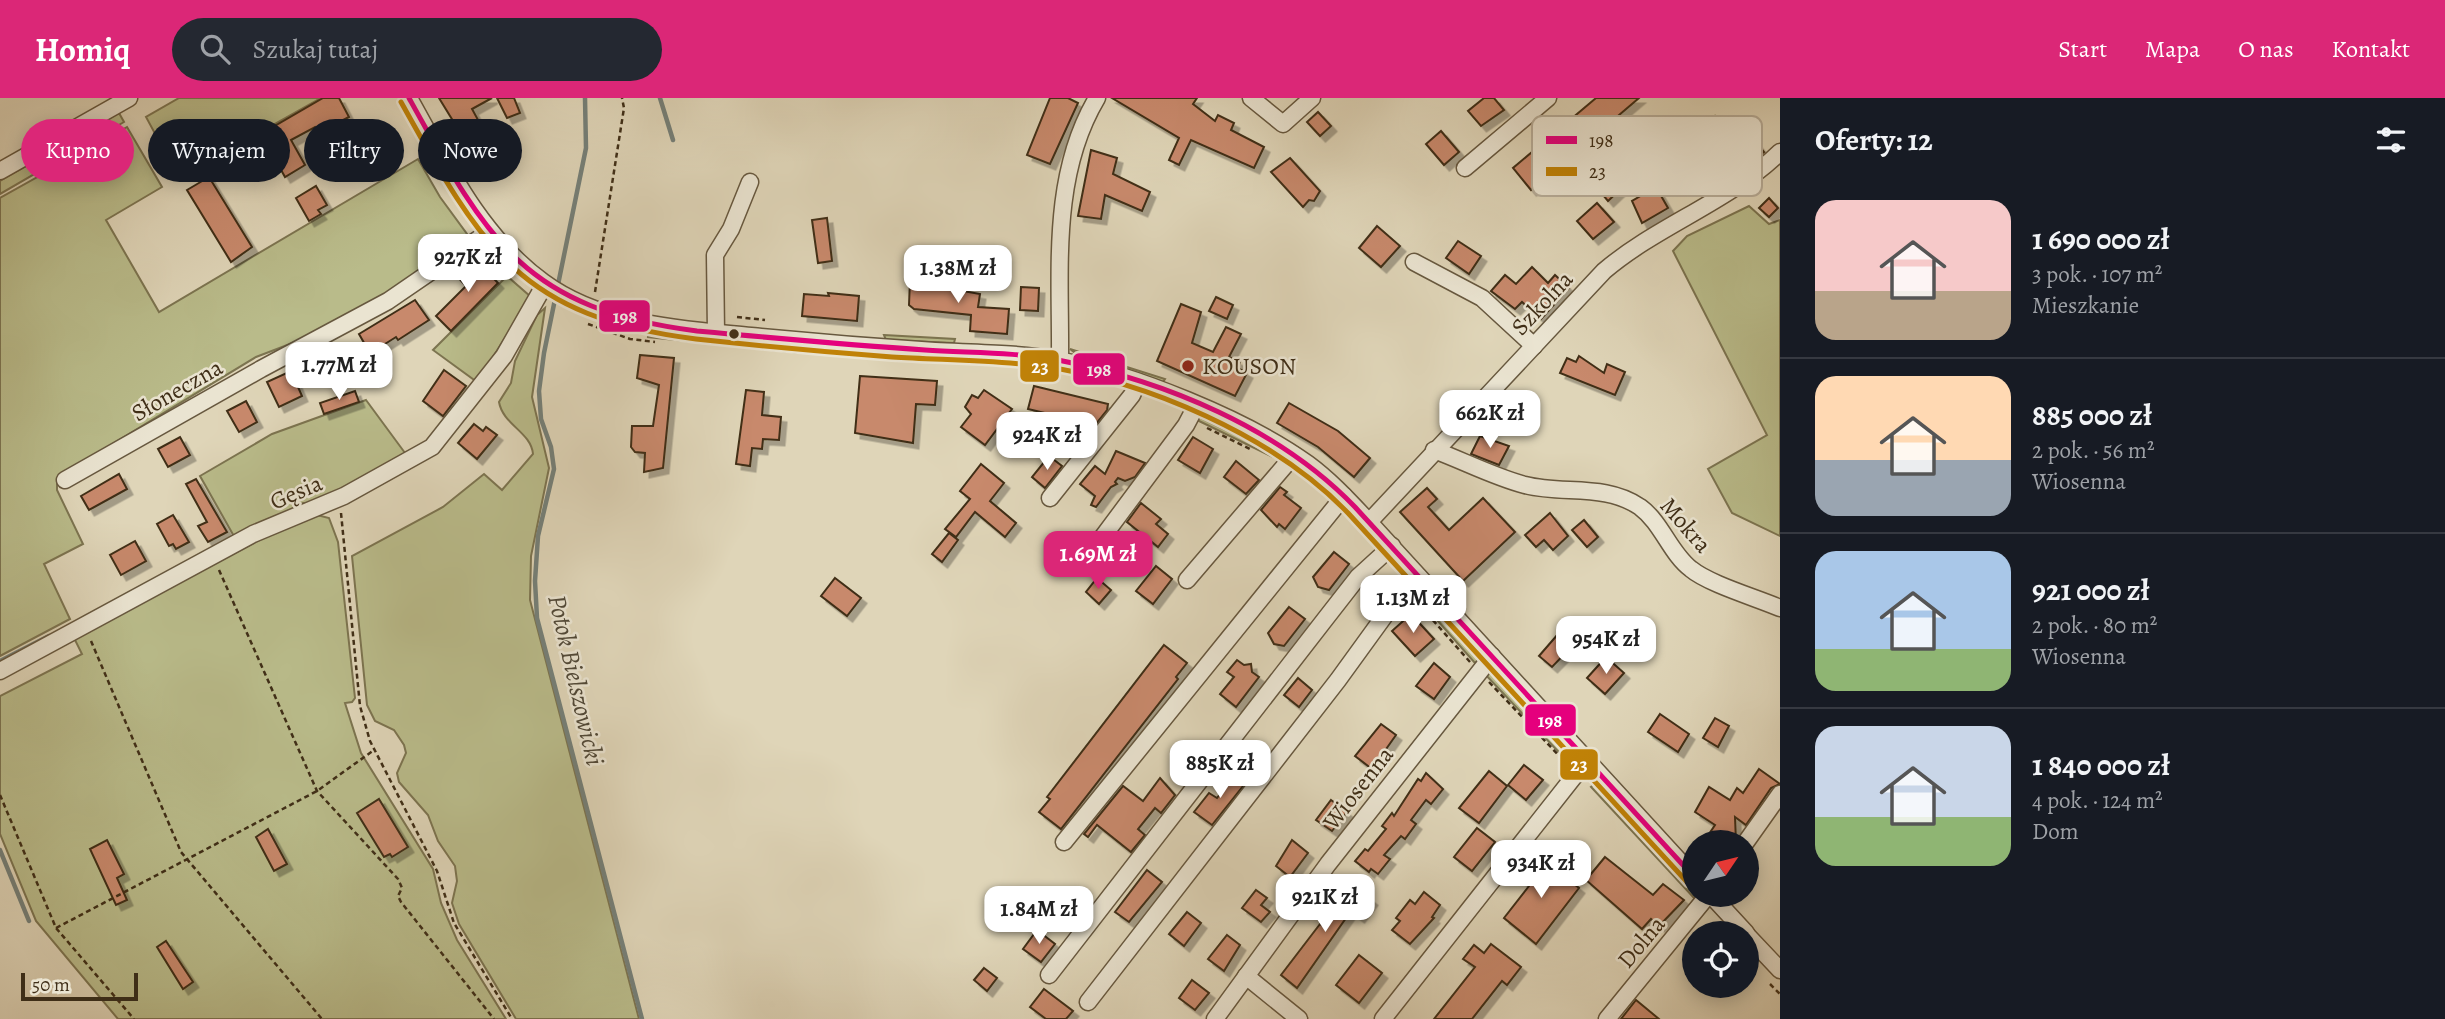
<!DOCTYPE html>
<html lang="pl">
<meta charset="utf-8">
<style>
:root{--surface:#171b24;--page:#242831;--text:#f1f3f6;--muted:#9ea1a6;--line:#363941;--accent:#db2777}
body{margin:0;font-family:Alegreya,serif;background:var(--page);color:var(--text);height:100vh;display:flex;flex-direction:column;font-size:26px;white-space:nowrap}
*{box-sizing:border-box;margin:0}
p{font-size:23px;color:var(--muted)}
.icon{flex:none;width:38px;height:38px;fill:none;stroke:currentColor;stroke-width:2;stroke-linecap:round;stroke-linejoin:round}
.map{position:relative;flex:1;overflow:hidden}
.sheet{display:flex;flex-direction:column;background:var(--surface);width:665px}
.sheet>*{flex:none}
.banner{position:absolute;left:21px;top:21px;width:665px;height:63px;display:flex;gap:14px}
.needle{width:46px;rotate:55deg}
.buttons{position:absolute;left:1682px;top:732px;display:grid;gap:14px}
.buttons a{display:grid;place-items:center;width:77px;height:77px;border-radius:50%;background:var(--surface);box-shadow:0 4px 18px #0003;font-size:35px}
.scale{position:absolute;left:21px;bottom:18px;width:117px;box-sizing:border-box;padding-left:7px;border:4px solid #3f2e17;border-top:0;font-size:19px;line-height:24px;white-space:nowrap;color:#3f2e17;-webkit-text-stroke:5px #eae4d1;paint-order:stroke}
.price{position:absolute;translate:-50% -60px;padding:0 16px;border-radius:14px;background:#fff;color:#222;font-size:23px;line-height:46px;filter:drop-shadow(0 2px 4px #0008)}
.price::after{content:'';position:absolute;left:50%;top:42px;width:21px;height:16px;margin-left:-10px;background:inherit;clip-path:polygon(0 0,100% 0,50% 100%)}
.price.on{background:var(--accent);color:#fff}
ul{padding:0;list-style:none}
li{display:flex;align-items:center;gap:21px;height:175px;padding:0 35px}
li+li{border-top:2px solid var(--line)}
li span{display:grid;place-items:center;flex:none;width:196px;height:140px;border-radius:21px;color:#555}
li>.icon{margin-inline-start:auto}
span .icon{width:84px;height:84px;fill:#fffc;stroke-width:1}
li b{font-size:30px}
h2{display:flex;justify-content:space-between;align-items:center;height:84px;padding:0 35px;font-size:30px}
.chip{padding:0 24px;border-radius:32px;background:var(--surface);box-shadow:0 4px 18px #0003;font-size:24px;line-height:63px}
.chip.on{background:var(--accent);color:#fff}
header{display:flex;align-items:center;gap:42px;box-sizing:border-box;height:98px;padding:0 35px;background:var(--accent);color:#fff}
header strong{font-size:33px}
nav{display:flex;gap:38px;margin-inline-start:auto;font-size:24px}
.search{width:490px;height:63px;background:var(--page);display:flex;align-items:center;gap:18px;box-sizing:border-box;padding:0 24px;border-radius:38px;color:var(--muted);font-size:26px}
main{display:flex;flex:1;min-height:0}
.map>svg:first-child{display:block}
.green{fill:#b9bb8a;stroke:#7c7450;stroke-width:2}
.lines{fill:none;stroke-linecap:round;stroke-linejoin:round}
.stream{stroke:#758079;stroke-width:4.5}
.building{fill:#c8896c;stroke:#3f2e17;stroke-width:2;filter:url(#shadow)}
.minor-casing{stroke:#67583f;stroke-width:19}
.path{stroke:#3f2e17;stroke-width:2.5;stroke-dasharray:5 3.5;stroke-linecap:butt}
.minor{stroke:#eae4d1;stroke-width:16}
.bus-1-casing{stroke:#eae4d1;stroke-width:10}
.bus-2-casing{stroke:#eae4d1;stroke-width:10}
.bus-1{stroke:#e5007d;stroke-width:5}
.bus-2{stroke:#c08207;stroke-width:5}
.bus-dot{fill:#3f2e17;stroke:#eae4d1;stroke-width:2.5}
.poi-dot{fill:#8f2418;stroke:#eae4d1;stroke-width:2.5}
.labels{text-anchor:middle;dominant-baseline:central;stroke-width:5;stroke-linejoin:round;paint-order:stroke}
.street-label{font-size:24px;fill:#3f2e17;stroke:#eae4d1}
.poi-label{font-size:24px;fill:#3f2e17;stroke:#eae4d1;text-anchor:start}
.water-label{font-size:26px;font-style:italic;fill:#514938;stroke:#eae4d1}
.key{fill:#eae4d1;stroke:#b7ad99;stroke-width:2}
.key-label{font-size:19px;fill:#3f2e17}
.line-badge{stroke:#eae4d1;stroke-width:2.5}
.badge-label{font-size:19px;text-anchor:middle;font-weight:bold;fill:#fff}
</style>
<header>
<strong>Homiq</strong>
<div class="search"><svg class="icon" aria-label="search" viewBox="0 0 24 24"><circle cx="10" cy="10" r="6"/><path d="M15 15l6 6"/></svg>Szukaj tutaj</div>
<nav><a>Start</a><a>Mapa</a><a>O nas</a><a>Kontakt</a></nav>
</header>
<main>
<div class="map">
<svg width="1780" height="921" viewBox="0 0 1780 921">
<defs>
<filter id="shadow"><feDropShadow dx="5.5" dy="5.5" stdDeviation="0" flood-color="#0004"/></filter>
</defs>
<rect width="100%" height="100%" fill="#dfd5b8"/>
<filter id="stains"><feTurbulence type="fractalNoise" baseFrequency=".00286" numOctaves="4"/><feColorMatrix values="0 0 0 0 .2 0 0 0 0 .09 0 0 0 0 .02 0 0 0 .5 -.17"/></filter>
<radialGradient id="worn" r=".72"><stop offset=".6" stop-color="#630" stop-opacity="0"/><stop offset="1" stop-color="#630" stop-opacity=".3"/></radialGradient>
<g class="green">
<polygon points="179,0 321,0 179,80 146,19"/>
<polygon points="119,15 124,24 0,96 0,83"/>
<polygon points="127,29 162,89 106,122 159,214 418,61 440,99 467,136 468,142 386,200 311,238 256,259 63,376 57,384 57,392 83,446 44,466 70,521 0,558 0,100"/>
<polygon points="1749,108 1769,126 1780,122 1780,438 1732,415 1708,371 1767,337 1673,153 1687,138"/>
<polygon points="507,178 531,199 477,284 433,252"/>
<path d="M545 210 532 299 549 370 531 458 530 502 639 921H516L459 826 452 805 457 783 455 768 438 743 428 717 399 684 397 675 406 655 404 647 394 632 375 623 367 607 352 458 443 409 484 376 502 392 533 356C531 334 503 327 499 304L511 285 515 263 537 217Z"/>
<polygon points="884,237 955,241 954,245 886,242"/>
<polygon points="647,239 802,252 801,255"/>
<polygon points="1070,251 1165,281 1163,284 1079,258"/>
<polygon points="366,302 408,359 310,406 303,405 235,440 200,378 272,336"/>
<polygon points="1199,319 1279,358 1277,361 1197,322"/>
<polygon points="317,417 329,420 338,444 355,600 352,604 345,605 361,655 433,771 441,805 457,842 506,921 118,921 36,823 0,736 0,598 82,556 74,540 288,427"/>
<polygon points="1426,501 1481,560 1475,565 1422,505"/>
<polygon points="1489,568 1568,656 1569,665 1483,574"/>
<polygon points="1595,686 1694,793 1696,802 1591,689"/>
</g>
<g class="lines">
<g class="stream">
<polyline points="585,0 586,50 544,255 539,293 541,321 551,349 554,371 538,438 535,483 537,520 642,921"/>
<polyline points="660,0 673,42"/>
<polyline points="0,563 49,538"/>
<polyline points="0,752 29,823"/>
</g>
</g>
<g class="building">
<polygon points="323,0 339,0 349,19 318,35 315,29 291,42 305,67 285,79 269,50 241,66 235,55 263,40 261,36"/>
<polygon points="439,0 492,0 472,11 483,31 477,34 479,36 466,44"/>
<polygon points="497,0 514,0 520,15 507,20"/>
<polygon points="1050,0 1068,0 1078,5 1050,66 1027,57"/>
<polygon points="1112,0 1197,0 1193,6 1215,23 1218,17 1234,25 1231,32 1264,49 1254,70 1191,42 1179,67 1169,62 1179,40"/>
<polygon points="1484,0 1494,0 1504,12 1481,28 1468,13"/>
<polygon points="1596,0 1639,0 1531,92 1513,70"/>
<polygon points="1318,14 1331,28 1320,38 1307,24"/>
<polygon points="1715,18 1721,25 1726,19 1745,41 1751,38 1764,54 1719,84 1693,37"/>
<polygon points="1441,33 1459,54 1444,67 1426,46"/>
<polygon points="1091,52 1117,60 1113,76 1150,94 1142,113 1105,97 1101,121 1078,118"/>
<polygon points="1290,60 1320,93 1314,103 1309,102 1303,109 1271,74"/>
<polygon points="1615,77 1624,88 1608,103 1598,91"/>
<polygon points="209,79 252,149 231,164 187,92"/>
<polygon points="316,88 327,107 318,112 321,116 309,123 296,100"/>
<polygon points="1656,89 1668,110 1642,125 1632,103"/>
<polygon points="1769,100 1778,110 1769,119 1759,110"/>
<polygon points="1597,105 1614,124 1593,141 1577,123"/>
<polygon points="827,120 832,163 818,165 812,122"/>
<polygon points="1377,128 1400,148 1381,169 1359,150"/>
<polygon points="1458,143 1481,158 1469,176 1446,160"/>
<polygon points="475,161 498,185 451,233 436,218 466,188 456,177"/>
<polygon points="1532,169 1548,185 1555,177 1569,190 1541,221 1522,204 1515,211 1491,193 1505,177 1516,186"/>
<polygon points="910,182 955,185 958,192 980,196 978,209 1009,211 1007,236 970,233 971,217 914,211 909,207"/>
<polygon points="1021,189 1039,190 1038,213 1020,212"/>
<polygon points="828,195 859,198 857,223 802,218 804,196 829,198"/>
<polygon points="1216,199 1233,207 1227,221 1209,213"/>
<polygon points="415,202 429,222 398,242 396,239 377,251 373,246 367,250 359,236"/>
<polygon points="1181,206 1201,214 1192,245 1213,254 1226,229 1241,236 1229,259 1240,264 1238,270 1247,275 1235,298 1157,263"/>
<polygon points="640,257 674,260 663,370 644,374 645,355 635,354 631,349 632,328 653,328 659,287 637,280"/>
<polygon points="1579,258 1604,275 1607,266 1625,274 1615,297 1560,275 1567,260 1576,264"/>
<polygon points="444,272 466,288 443,318 423,303"/>
<polygon points="291,273 302,298 279,309 267,284"/>
<polygon points="860,278 937,283 935,307 916,306 913,345 855,335"/>
<polygon points="1034,288 1108,306 1107,312 1095,327 1028,311"/>
<polygon points="746,292 764,294 762,317 781,319 779,342 763,341 762,351 752,350 750,368 736,366"/>
<polygon points="984,292 1012,311 985,347 961,329 971,316 965,309 972,297 978,300"/>
<polygon points="355,293 359,304 324,316 320,305"/>
<polygon points="246,303 257,324 239,334 227,313"/>
<polygon points="1289,305 1338,333 1370,360 1354,379 1318,349 1277,325"/>
<polygon points="474,326 483,333 486,329 497,337 477,361 458,345"/>
<polygon points="1480,338 1509,348 1499,367 1471,356"/>
<polygon points="180,339 190,357 168,369 158,351"/>
<polygon points="1193,339 1213,351 1200,375 1178,362"/>
<polygon points="1116,353 1145,365 1135,379 1125,383 1118,380 1115,384 1117,386 1111,389 1096,409 1091,407 1095,398 1080,386 1095,368 1105,376"/>
<polygon points="1049,358 1062,368 1045,390 1032,379"/>
<polygon points="1236,363 1259,382 1246,396 1224,379"/>
<polygon points="981,366 1004,385 990,403 1016,425 1005,439 975,414 956,439 945,431 970,401 960,393"/>
<polygon points="119,376 127,391 89,412 81,398"/>
<polygon points="196,381 227,434 208,444 198,428 207,424 186,386"/>
<polygon points="1280,389 1287,394 1284,397 1301,410 1285,431 1279,426 1277,429 1261,412"/>
<polygon points="1427,390 1437,401 1428,409 1449,432 1483,400 1515,434 1463,483 1400,414"/>
<polygon points="1141,405 1161,421 1156,426 1168,436 1158,449 1127,424"/>
<polygon points="1550,415 1568,438 1553,452 1544,442 1536,449 1525,437"/>
<polygon points="173,417 189,444 176,451 173,446 169,448 157,426"/>
<polygon points="1584,422 1598,439 1587,449 1572,432"/>
<polygon points="949,435 958,442 942,464 932,456"/>
<polygon points="135,443 146,463 121,477 110,457"/>
<polygon points="1334,454 1349,466 1329,492 1318,489 1313,479"/>
<polygon points="1156,468 1172,481 1153,506 1136,493"/>
<polygon points="835,480 861,500 847,518 821,498"/>
<polygon points="1097,480 1111,492 1099,506 1086,494"/>
<polygon points="1289,509 1305,521 1284,548 1274,546 1268,535"/>
<polygon points="1411,516 1434,541 1415,558 1392,533"/>
<polygon points="1565,528 1579,541 1552,569 1539,558"/>
<polygon points="1164,547 1187,565 1176,579 1178,581 1061,731 1039,714 1050,701 1047,699"/>
<polygon points="1606,559 1624,575 1605,596 1587,580"/>
<polygon points="1237,562 1244,567 1251,566 1252,574 1259,579 1236,609 1220,596 1234,579 1227,574"/>
<polygon points="1434,565 1450,579 1434,601 1416,588"/>
<polygon points="1298,580 1312,592 1299,609 1284,597"/>
<polygon points="1660,616 1689,636 1678,654 1648,634"/>
<polygon points="1715,620 1729,628 1718,649 1703,640"/>
<polygon points="1381,626 1396,637 1372,671 1355,658"/>
<polygon points="1524,667 1543,682 1526,702 1508,687"/>
<polygon points="1759,671 1780,686 1771,690 1746,727 1735,719 1736,744 1715,744 1707,739 1715,727 1695,714 1709,689 1730,702 1737,690 1743,695"/>
<polygon points="1489,673 1507,688 1479,725 1459,710"/>
<polygon points="1236,675 1247,683 1212,727 1194,714 1209,695 1217,700"/>
<polygon points="1426,675 1443,691 1431,706 1426,702 1411,722 1416,726 1405,741 1401,738 1384,757 1390,761 1378,776 1371,771 1369,774 1355,763 1365,751 1368,753 1386,731 1382,728 1392,715 1394,718 1418,681 1421,683"/>
<polygon points="1160,680 1175,697 1161,715 1155,710 1138,731 1145,737 1131,754 1097,727 1088,739 1084,736 1123,688 1143,703"/>
<polygon points="379,701 408,749 392,759 390,756 384,759 357,715"/>
<polygon points="1331,702 1347,714 1332,733 1316,722"/>
<polygon points="1477,730 1495,744 1472,773 1454,759"/>
<polygon points="268,731 287,766 274,773 256,739"/>
<polygon points="107,742 124,776 117,780 127,802 116,807 90,751"/>
<polygon points="1292,742 1308,755 1290,779 1276,768"/>
<polygon points="1539,758 1579,790 1536,846 1504,820 1529,788 1520,781"/>
<polygon points="1605,759 1653,797 1663,786 1684,802 1659,828 1651,821 1642,831 1586,782"/>
<polygon points="1147,772 1162,784 1129,824 1115,814"/>
<polygon points="1351,786 1372,802 1359,819 1351,813 1297,890 1281,877 1320,826 1323,828 1341,805 1335,800 1343,789 1347,792"/>
<polygon points="1256,792 1267,800 1261,807 1270,814 1261,824 1242,810"/>
<polygon points="1424,794 1440,807 1432,819 1434,820 1410,846 1392,832 1400,823 1396,820 1410,802 1415,806"/>
<polygon points="1069,797 1084,809 1070,827 1055,814"/>
<polygon points="1187,814 1201,825 1184,848 1169,836"/>
<polygon points="1037,832 1055,846 1041,864 1023,851"/>
<polygon points="1227,837 1240,847 1224,873 1208,861"/>
<polygon points="166,843 193,884 183,891 157,849"/>
<polygon points="1491,846 1521,869 1507,887 1502,883 1472,921 1434,921 1475,869 1463,861 1474,847 1484,855"/>
<polygon points="1359,857 1382,875 1359,905 1336,887"/>
<polygon points="984,870 997,880 987,893 974,882"/>
<polygon points="1192,882 1209,895 1195,912 1179,900"/>
<polygon points="1044,891 1073,913 1066,921 1046,921 1030,909"/>
<polygon points="1636,902 1659,921 1621,921"/>
</g>
<g class="lines">
<g class="minor-casing">
<g id="minor">
<path d="M409 0C446 66 480 138 543 184 601 227 681 231 751 238 812 244 873 249 935 253 975 255 1017 255 1057 262 1132 275 1247 322 1308 366 1331 383 1350 404 1369 424L1694 779"/>
<polyline points="1251,0 1283,26 1312,0"/>
<polyline points="1465,70 1548,0"/>
<polyline points="0,73 129,0"/>
<polyline points="1414,164 1482,200 1534,248"/>
<polyline points="716,235 715,157 731,131 750,84"/>
<path d="M1060 263C1061 174 1050 79 1097 0"/>
<path d="M1434 352C1464 363 1494 379 1525 387 1563 397 1605 385 1640 409 1662 425 1670 455 1691 471 1709 486 1757 500 1780 510"/>
<polyline points="65,382 261,271 388,203 490,133"/>
<polyline points="1050,400 1132,297 1138,284"/>
<path d="M1369 424 1604 173C1658 127 1729 104 1780 54"/>
<polyline points="1090,456 1186,327 1196,308"/>
<polyline points="1187,482 1294,357"/>
<polyline points="0,573 253,436 344,398 432,349 504,258 545,186"/>
<polyline points="1064,744 1344,398"/>
<polyline points="1746,744 1780,696"/>
<polyline points="1710,796 1746,835"/>
<polyline points="1746,836 1780,872"/>
<polyline points="1049,877 1326,520 1358,479 1392,448"/>
<polyline points="1246,878 1299,921"/>
<polyline points="1088,904 1338,582 1396,502 1419,479"/>
<polyline points="1215,921 1328,766 1492,558"/>
<polyline points="1383,921 1587,662"/>
<polyline points="1607,921 1709,796"/>
</g>
</g>
<g class="path">
<polyline points="595,194 624,10 622,0"/>
<polyline points="737,219 765,222"/>
<polyline points="588,226 630,241 655,244"/>
<polyline points="1207,330 1252,352"/>
<polyline points="341,415 360,608 370,643 437,773 454,825 512,921"/>
<polyline points="219,472 317,693 398,781 402,790 398,798 401,804 494,921"/>
<polyline points="1416,503 1470,564"/>
<polyline points="91,543 181,754 322,921"/>
<polyline points="1489,584 1566,665"/>
<polyline points="0,697 56,830 134,921"/>
<polyline points="56,830 317,693 374,652"/>
<polyline points="1770,886 1780,896"/>
</g>
<use href="#minor" class="minor"/>
<g class="bus-1-casing">
<path id="bus-1" d="M409 0C488 143 524 211 697 233 773 240 849 247 925 252 970 255 1014 254 1058 262 1165 283 1279 330 1355 409L1694 779"/>
</g>
<g class="bus-2-casing">
<path id="bus-2" d="M401 4C482 150 520 219 696 241 762 248 827 254 892 259 942 262 992 262 1041 268 1147 283 1274 338 1348 415L1688 785"/>
</g>
<use href="#bus-1" class="bus-1"/>
<use href="#bus-2" class="bus-2"/>
</g>
<circle class="bus-dot" cx="734" cy="236" r="6"/>
<circle class="poi-dot" cx="1188" cy="268" r="7"/>
<g class="labels">
<g class="street-label">
<text transform="translate(1542 205) rotate(-47)">Szkolna</text>
<text transform="translate(177 292) rotate(-30)">Słoneczna</text>
<text transform="translate(296 394) rotate(-23)">Gęsia</text>
<text transform="translate(1686 427) rotate(49)">Mokra</text>
<text transform="translate(1358 690) rotate(-52)">Wiosenna</text>
<text transform="translate(1641 844) rotate(-50)">Dolna</text>
</g>
<g class="poi-label">
<text x="1202" y="268">KOUSON</text>
</g>
<g class="water-label">
<text transform="translate(576 582) rotate(77)">Potok Bielszowicki</text>
</g>
</g>
<rect x="1532" y="18" width="230" height="80" rx="10" class="key"/>
<rect x="1546" y="38" width="31" height="8" fill="#e5007d"/>
<rect x="1546" y="69" width="31" height="9" fill="#c08207"/>
<g class="key-label">
<text x="1589" y="49">198</text>
<text x="1589" y="80">23</text>
</g>
<g class="line-badge">
<rect x="598" y="201" width="53" height="34" rx="7" fill="#e5007d"/>
<rect x="1019" y="251" width="41" height="34" rx="7" fill="#c08207"/>
<rect x="1072" y="254" width="54" height="34" rx="7" fill="#e5007d"/>
<rect x="1524" y="605" width="53" height="34" rx="7" fill="#e5007d"/>
<rect x="1559" y="650" width="40" height="33" rx="7" fill="#c08207"/>
</g>
<g class="badge-label">
<text x="625" y="225">198</text>
<text x="1040" y="275">23</text>
<text x="1099" y="278">198</text>
<text x="1550" y="629">198</text>
<text x="1579" y="673">23</text>
</g>
<rect width="100%" height="100%" filter="url(#stains)"/>
<rect width="100%" height="100%" fill="url(#worn)"/>
</svg>
<div class="buttons">
<a><svg class="needle" viewBox="-14 -14 28 28"><path d="M0-13l5 13h-10z" fill="#e53935"/><path d="M0 13l5-13h-10z" fill="#9ea1a6"/></svg></a>
<a><svg class="icon" aria-label="locate" viewBox="0 0 24 24"><circle cx="12" cy="12" r="6"/><path d="M12 2v4M12 18v4M2 12h4M18 12h4"/></svg></a>
</div>
<div class="scale">50 m</div>
<b class="price" style="left:468px;top:196px">927K zł</b>
<b class="price" style="left:958px;top:207px">1.38M zł</b>
<b class="price" style="left:339px;top:304px">1.77M zł</b>
<b class="price" style="left:1490px;top:352px">662K zł</b>
<b class="price" style="left:1047px;top:374px">924K zł</b>
<b class="price on" style="left:1098px;top:493px">1.69M zł</b>
<b class="price" style="left:1413px;top:537px">1.13M zł</b>
<b class="price" style="left:1606px;top:578px">954K zł</b>
<b class="price" style="left:1220px;top:702px">885K zł</b>
<b class="price" style="left:1541px;top:802px">934K zł</b>
<b class="price" style="left:1325px;top:836px">921K zł</b>
<b class="price" style="left:1039px;top:848px">1.84M zł</b>
<div class="banner">
<a class="chip on">Kupno</a>
<a class="chip">Wynajem</a>
<a class="chip">Filtry</a>
<a class="chip">Nowe</a>
</div>
</div>
<section class="sheet">
<h2>Oferty: 12<svg class="icon" aria-label="filters" viewBox="0 0 24 24"><path d="M4 7h16M4 17h16"/><circle cx="9" cy="7" r="2"/><circle cx="15" cy="17" r="2"/></svg></h2>
<ul>
<li><span style="background:linear-gradient(#f6c9c9 65%,#b9a48a 0)"><svg class="icon" aria-label="home" viewBox="0 0 24 24"><path d="M3 11l9-7 9 7M6 9v11h12V9"/></svg></span><div><b>1 690 000 zł</b><p>3 pok. · 107 m²</p><p>Mieszkanie</p></div></li>
<li><span style="background:linear-gradient(#ffd9b3 60%,#9aa5b1 0)"><svg class="icon" aria-label="home" viewBox="0 0 24 24"><path d="M3 11l9-7 9 7M6 9v11h12V9"/></svg></span><div><b>885 000 zł</b><p>2 pok. · 56 m²</p><p>Wiosenna</p></div></li>
<li><span style="background:linear-gradient(#a9c7e8 70%,#8fb573 0)"><svg class="icon" aria-label="home" viewBox="0 0 24 24"><path d="M3 11l9-7 9 7M6 9v11h12V9"/></svg></span><div><b>921 000 zł</b><p>2 pok. · 80 m²</p><p>Wiosenna</p></div></li>
<li><span style="background:linear-gradient(#c9d6e8 65%,#8fb573 0)"><svg class="icon" aria-label="home" viewBox="0 0 24 24"><path d="M3 11l9-7 9 7M6 9v11h12V9"/></svg></span><div><b>1 840 000 zł</b><p>4 pok. · 124 m²</p><p>Dom</p></div></li>
</ul>
</section>
</main>
